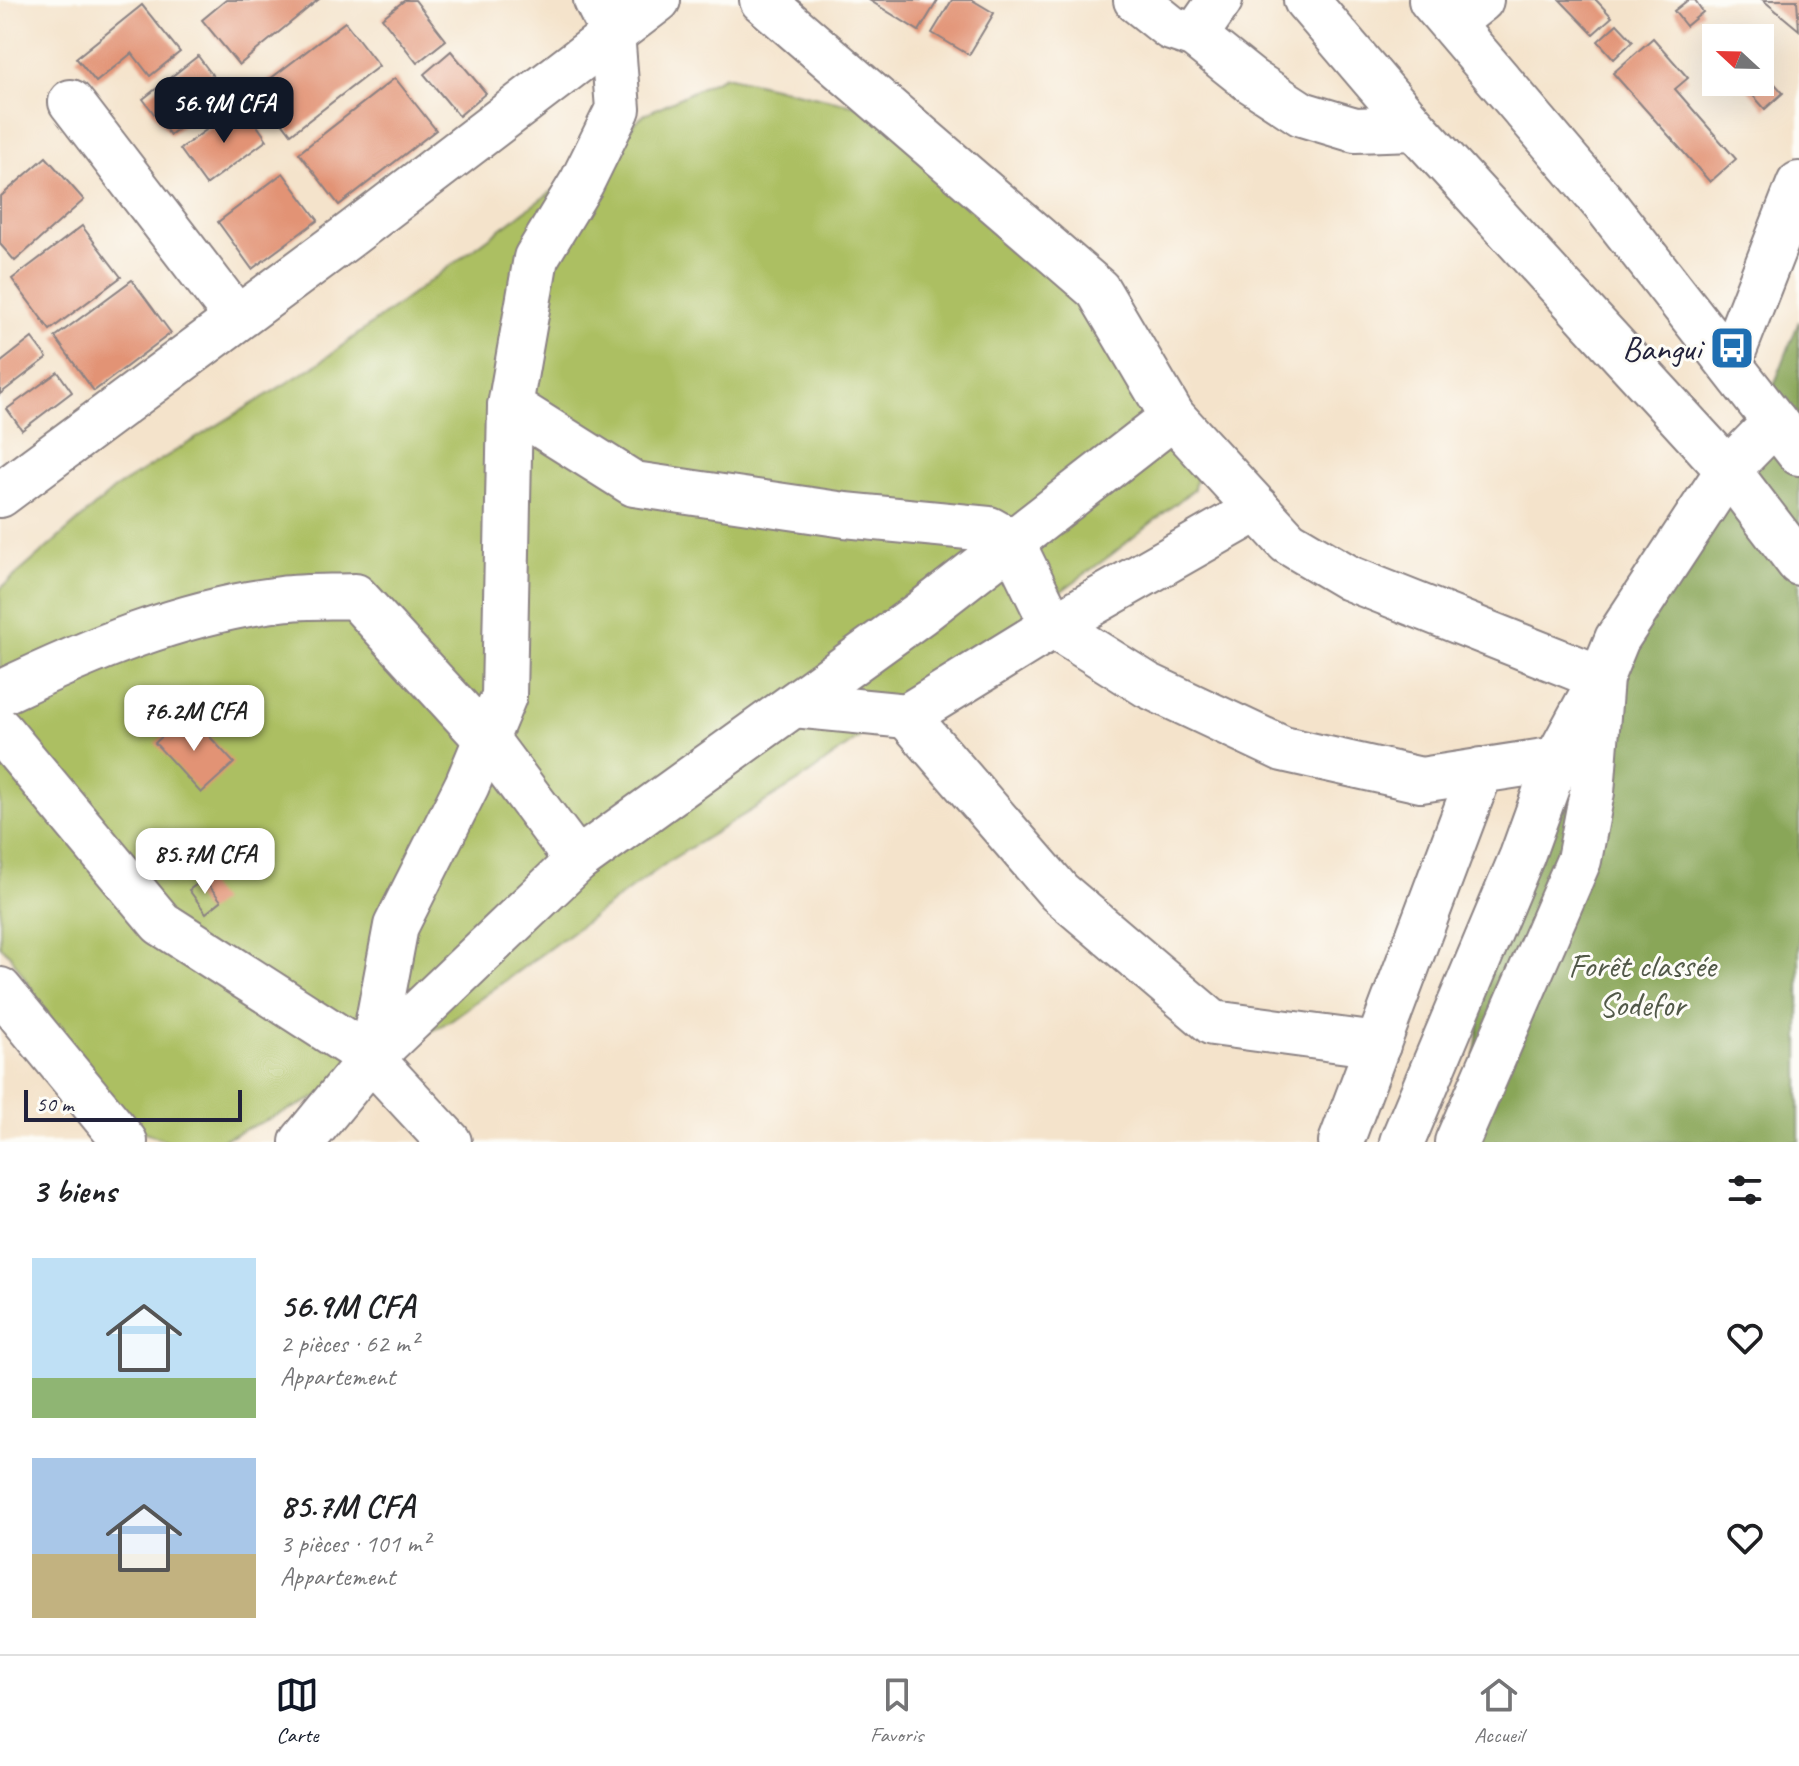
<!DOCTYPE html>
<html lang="fr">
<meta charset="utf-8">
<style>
:root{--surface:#fff;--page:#f2f2f2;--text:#202124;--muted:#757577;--line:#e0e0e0;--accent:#111827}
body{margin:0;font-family:Caveat,sans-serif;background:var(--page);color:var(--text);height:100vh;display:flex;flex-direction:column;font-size:30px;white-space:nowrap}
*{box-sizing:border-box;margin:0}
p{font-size:26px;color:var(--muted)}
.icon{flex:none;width:44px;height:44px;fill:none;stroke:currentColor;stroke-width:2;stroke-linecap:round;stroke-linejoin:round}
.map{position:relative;height:1142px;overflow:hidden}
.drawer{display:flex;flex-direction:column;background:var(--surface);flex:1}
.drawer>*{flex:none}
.needle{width:52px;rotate:292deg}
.controls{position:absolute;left:1702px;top:24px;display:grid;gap:16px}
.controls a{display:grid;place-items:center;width:72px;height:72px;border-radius:0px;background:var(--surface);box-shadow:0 8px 32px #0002;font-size:40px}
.scale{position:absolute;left:24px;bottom:20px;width:218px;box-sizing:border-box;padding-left:8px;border:4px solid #22223b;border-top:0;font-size:22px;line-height:28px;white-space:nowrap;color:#22223b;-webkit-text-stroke:6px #fdfcf7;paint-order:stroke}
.price{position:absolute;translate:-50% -68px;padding:0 18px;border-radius:16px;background:#fff;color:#222;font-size:26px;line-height:52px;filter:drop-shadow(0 2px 4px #0008)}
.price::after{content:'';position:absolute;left:50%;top:48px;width:24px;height:18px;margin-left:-12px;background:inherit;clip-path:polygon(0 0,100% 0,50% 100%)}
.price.on{background:var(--accent);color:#fff}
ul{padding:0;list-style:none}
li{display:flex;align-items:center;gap:24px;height:200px;padding:0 32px}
li span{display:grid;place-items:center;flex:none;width:224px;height:160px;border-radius:0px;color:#555}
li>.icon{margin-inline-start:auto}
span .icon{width:96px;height:96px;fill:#fffc;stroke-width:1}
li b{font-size:34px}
h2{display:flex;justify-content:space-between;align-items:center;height:96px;padding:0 32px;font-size:34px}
.tab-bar{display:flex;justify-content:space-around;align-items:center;height:112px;border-top:2px solid var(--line);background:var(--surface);font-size:22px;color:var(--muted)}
.tab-bar a{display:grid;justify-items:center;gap:4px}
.tab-bar .on{color:var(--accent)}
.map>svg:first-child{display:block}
.green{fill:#acbf62;stroke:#67704e;stroke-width:2}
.forest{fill:#89a658;stroke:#56644a;stroke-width:2}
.building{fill:#e29374}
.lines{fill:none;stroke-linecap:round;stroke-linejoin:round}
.minor-casing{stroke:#8b8283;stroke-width:48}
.major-casing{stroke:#8b8283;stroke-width:48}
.minor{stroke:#fff;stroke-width:44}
.major{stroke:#fff;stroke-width:44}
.labels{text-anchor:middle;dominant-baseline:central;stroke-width:6;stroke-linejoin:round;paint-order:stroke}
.poi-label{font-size:34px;fill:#22223b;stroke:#fdfcf7;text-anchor:end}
.park-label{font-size:34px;fill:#525949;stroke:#fdfcf7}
</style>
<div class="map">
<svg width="1799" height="1142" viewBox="0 0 1799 1142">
<rect width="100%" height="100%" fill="#fdfcf7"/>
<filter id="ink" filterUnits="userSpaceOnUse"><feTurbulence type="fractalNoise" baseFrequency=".0125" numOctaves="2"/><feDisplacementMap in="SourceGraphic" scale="16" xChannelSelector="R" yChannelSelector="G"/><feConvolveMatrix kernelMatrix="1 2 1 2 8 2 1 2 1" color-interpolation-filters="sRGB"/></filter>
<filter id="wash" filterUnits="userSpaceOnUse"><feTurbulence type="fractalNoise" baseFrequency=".006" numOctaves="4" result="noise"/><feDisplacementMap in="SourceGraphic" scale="32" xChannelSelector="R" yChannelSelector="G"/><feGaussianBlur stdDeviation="1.8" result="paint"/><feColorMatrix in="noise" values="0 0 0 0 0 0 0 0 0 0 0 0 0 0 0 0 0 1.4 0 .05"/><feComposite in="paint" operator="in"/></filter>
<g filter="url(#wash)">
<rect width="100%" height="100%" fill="#f4e3cb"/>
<polygon class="green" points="725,76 884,112 932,139 1202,439 1194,489 1111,555 799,781 672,859 451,1020 327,1093 217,1142 170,1142 114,1120 10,955 0,946 0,589 118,486 316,365 571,177 645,114"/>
<polygon class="forest" points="1799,321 1799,1142 1448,1142 1471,1083 1490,940 1530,818 1771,393"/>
<g id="blocks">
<g class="building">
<polygon points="226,0 318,0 239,65 202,20"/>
<polygon points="405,0 415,0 446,40 417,63 382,18"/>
<polygon points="869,0 938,0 919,31"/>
<polygon points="952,0 972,0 994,13 969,55 932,33"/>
<polygon points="1560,0 1596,0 1612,17 1593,34"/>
<polygon points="1688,0 1695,0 1703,12 1686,26 1674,11"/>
<polygon points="1763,0 1797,0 1799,30"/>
<polygon points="142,5 180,52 150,76 132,53 96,82 76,58"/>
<polygon points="345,22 379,66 291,134 257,89"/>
<polygon points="1617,24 1633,41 1614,59 1598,41"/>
<polygon points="1653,38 1688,78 1675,89 1736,159 1710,182 1613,73"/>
<polygon points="451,51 486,93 459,116 424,74"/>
<polygon points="198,56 225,92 170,135 143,99"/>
<polygon points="1760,67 1783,93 1765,109 1741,82 1760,82"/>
<polygon points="395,78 436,130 339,205 299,153"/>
<polygon points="242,104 267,140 206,185 180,149"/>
<polygon points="46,157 84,200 15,261 0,244 0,197"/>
<polygon points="283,173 318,220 252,269 218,222"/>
<polygon points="82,226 121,277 50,330 12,279"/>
<polygon points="132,280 171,333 94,391 55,337"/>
<polygon points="32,338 47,358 0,394 0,363"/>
<polygon points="58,372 72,392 22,430 7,409"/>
<polygon points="188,713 234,763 201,793 155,743"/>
<polygon points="204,879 221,901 206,913 189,890"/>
</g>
</g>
</g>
<g filter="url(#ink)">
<use href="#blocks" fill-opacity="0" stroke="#8b8283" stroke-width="2"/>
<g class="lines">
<g class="minor-casing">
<g id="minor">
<polyline points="762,0 1098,290 1173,417 1288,542 1349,578 1601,678 1557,759 1522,856 1402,1142"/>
<polyline points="1136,0 1171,28 1195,36 1250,80 1302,114 1355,130 1415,128"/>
<polyline points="1452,23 1481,0"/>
<polyline points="1195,36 1220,0"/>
<polyline points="71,102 236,317"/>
<polyline points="1729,363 1799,184"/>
<polyline points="510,406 634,484 845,515 989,529 1012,542 1053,626 1147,685 1283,749 1421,780 1557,759"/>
<polyline points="0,495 346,238 658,0"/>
<path d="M0 693C88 651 182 611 281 599 305 596 330 597 355 596L486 739 577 861"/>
<polyline points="794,705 907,716 1053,626 1258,509"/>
<polyline points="907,716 1059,892 1213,1023 1378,1045"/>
<polyline points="0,730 161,923 371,1058 449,1142"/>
<polyline points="0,990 125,1142"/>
<polyline points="371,1058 396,926 467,785 504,696 510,406 536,258 582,182 618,109 612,32 596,0"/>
<polyline points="302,1142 371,1058 577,861 921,613 1173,417"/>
<polyline points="1341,1142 1481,770"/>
<polyline points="1457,1142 1579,860 1592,792 1601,678 1617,639 1728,470 1775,422"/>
</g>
</g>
<g class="major-casing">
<g id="major">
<polyline points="1306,0 1415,128 1728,470 1799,563"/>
<polyline points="1431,0 1607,207 1799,453"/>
</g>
</g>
<use href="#minor" class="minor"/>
<use href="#major" class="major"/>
</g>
</g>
<defs>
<g id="bus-square" transform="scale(2.3)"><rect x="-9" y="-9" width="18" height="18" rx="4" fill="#1f6fb2" stroke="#fdfcf7"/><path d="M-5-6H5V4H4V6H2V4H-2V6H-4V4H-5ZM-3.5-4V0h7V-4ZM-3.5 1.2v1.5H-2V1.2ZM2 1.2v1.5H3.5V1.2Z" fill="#fff"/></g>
</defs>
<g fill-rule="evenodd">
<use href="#bus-square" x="1732" y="348"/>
</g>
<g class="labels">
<g class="poi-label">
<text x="1701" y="348">Bangui</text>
</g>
<g class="park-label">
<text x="1642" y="965">Forêt classée<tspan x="1642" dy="39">Sodefor</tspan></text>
</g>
</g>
</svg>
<div class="controls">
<a><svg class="needle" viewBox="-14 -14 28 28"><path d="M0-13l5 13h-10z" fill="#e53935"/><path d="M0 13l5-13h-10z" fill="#757577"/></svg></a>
</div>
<div class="scale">50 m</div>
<b class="price on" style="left:224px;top:145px">56.9M CFA</b>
<b class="price" style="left:194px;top:753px">76.2M CFA</b>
<b class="price" style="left:205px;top:896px">85.7M CFA</b>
</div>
<section class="drawer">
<h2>3 biens<svg class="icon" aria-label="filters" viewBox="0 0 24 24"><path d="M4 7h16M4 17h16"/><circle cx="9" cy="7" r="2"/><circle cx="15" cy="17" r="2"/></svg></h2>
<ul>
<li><span style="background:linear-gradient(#bfe0f5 75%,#8fb573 0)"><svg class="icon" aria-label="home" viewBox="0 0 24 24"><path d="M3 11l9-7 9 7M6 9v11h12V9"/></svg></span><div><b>56.9M CFA</b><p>2 pièces · 62 m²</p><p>Appartement</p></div><svg class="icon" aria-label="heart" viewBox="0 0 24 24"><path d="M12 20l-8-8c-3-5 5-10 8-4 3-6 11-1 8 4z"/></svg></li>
<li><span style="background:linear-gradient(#a9c7e8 60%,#c2b280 0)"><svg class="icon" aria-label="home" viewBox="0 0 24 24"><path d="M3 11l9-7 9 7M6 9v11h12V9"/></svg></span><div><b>85.7M CFA</b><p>3 pièces · 101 m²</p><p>Appartement</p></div><svg class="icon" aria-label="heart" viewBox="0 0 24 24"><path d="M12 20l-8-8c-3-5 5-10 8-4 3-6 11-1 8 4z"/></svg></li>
</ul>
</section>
<nav class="tab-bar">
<a class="on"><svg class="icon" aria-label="map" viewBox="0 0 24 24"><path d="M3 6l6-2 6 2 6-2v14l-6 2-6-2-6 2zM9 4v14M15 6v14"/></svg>Carte</a>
<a><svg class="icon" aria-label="saved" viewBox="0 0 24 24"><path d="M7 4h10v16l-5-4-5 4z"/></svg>Favoris</a>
<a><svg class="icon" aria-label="home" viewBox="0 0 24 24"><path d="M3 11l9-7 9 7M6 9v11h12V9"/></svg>Accueil</a>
</nav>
